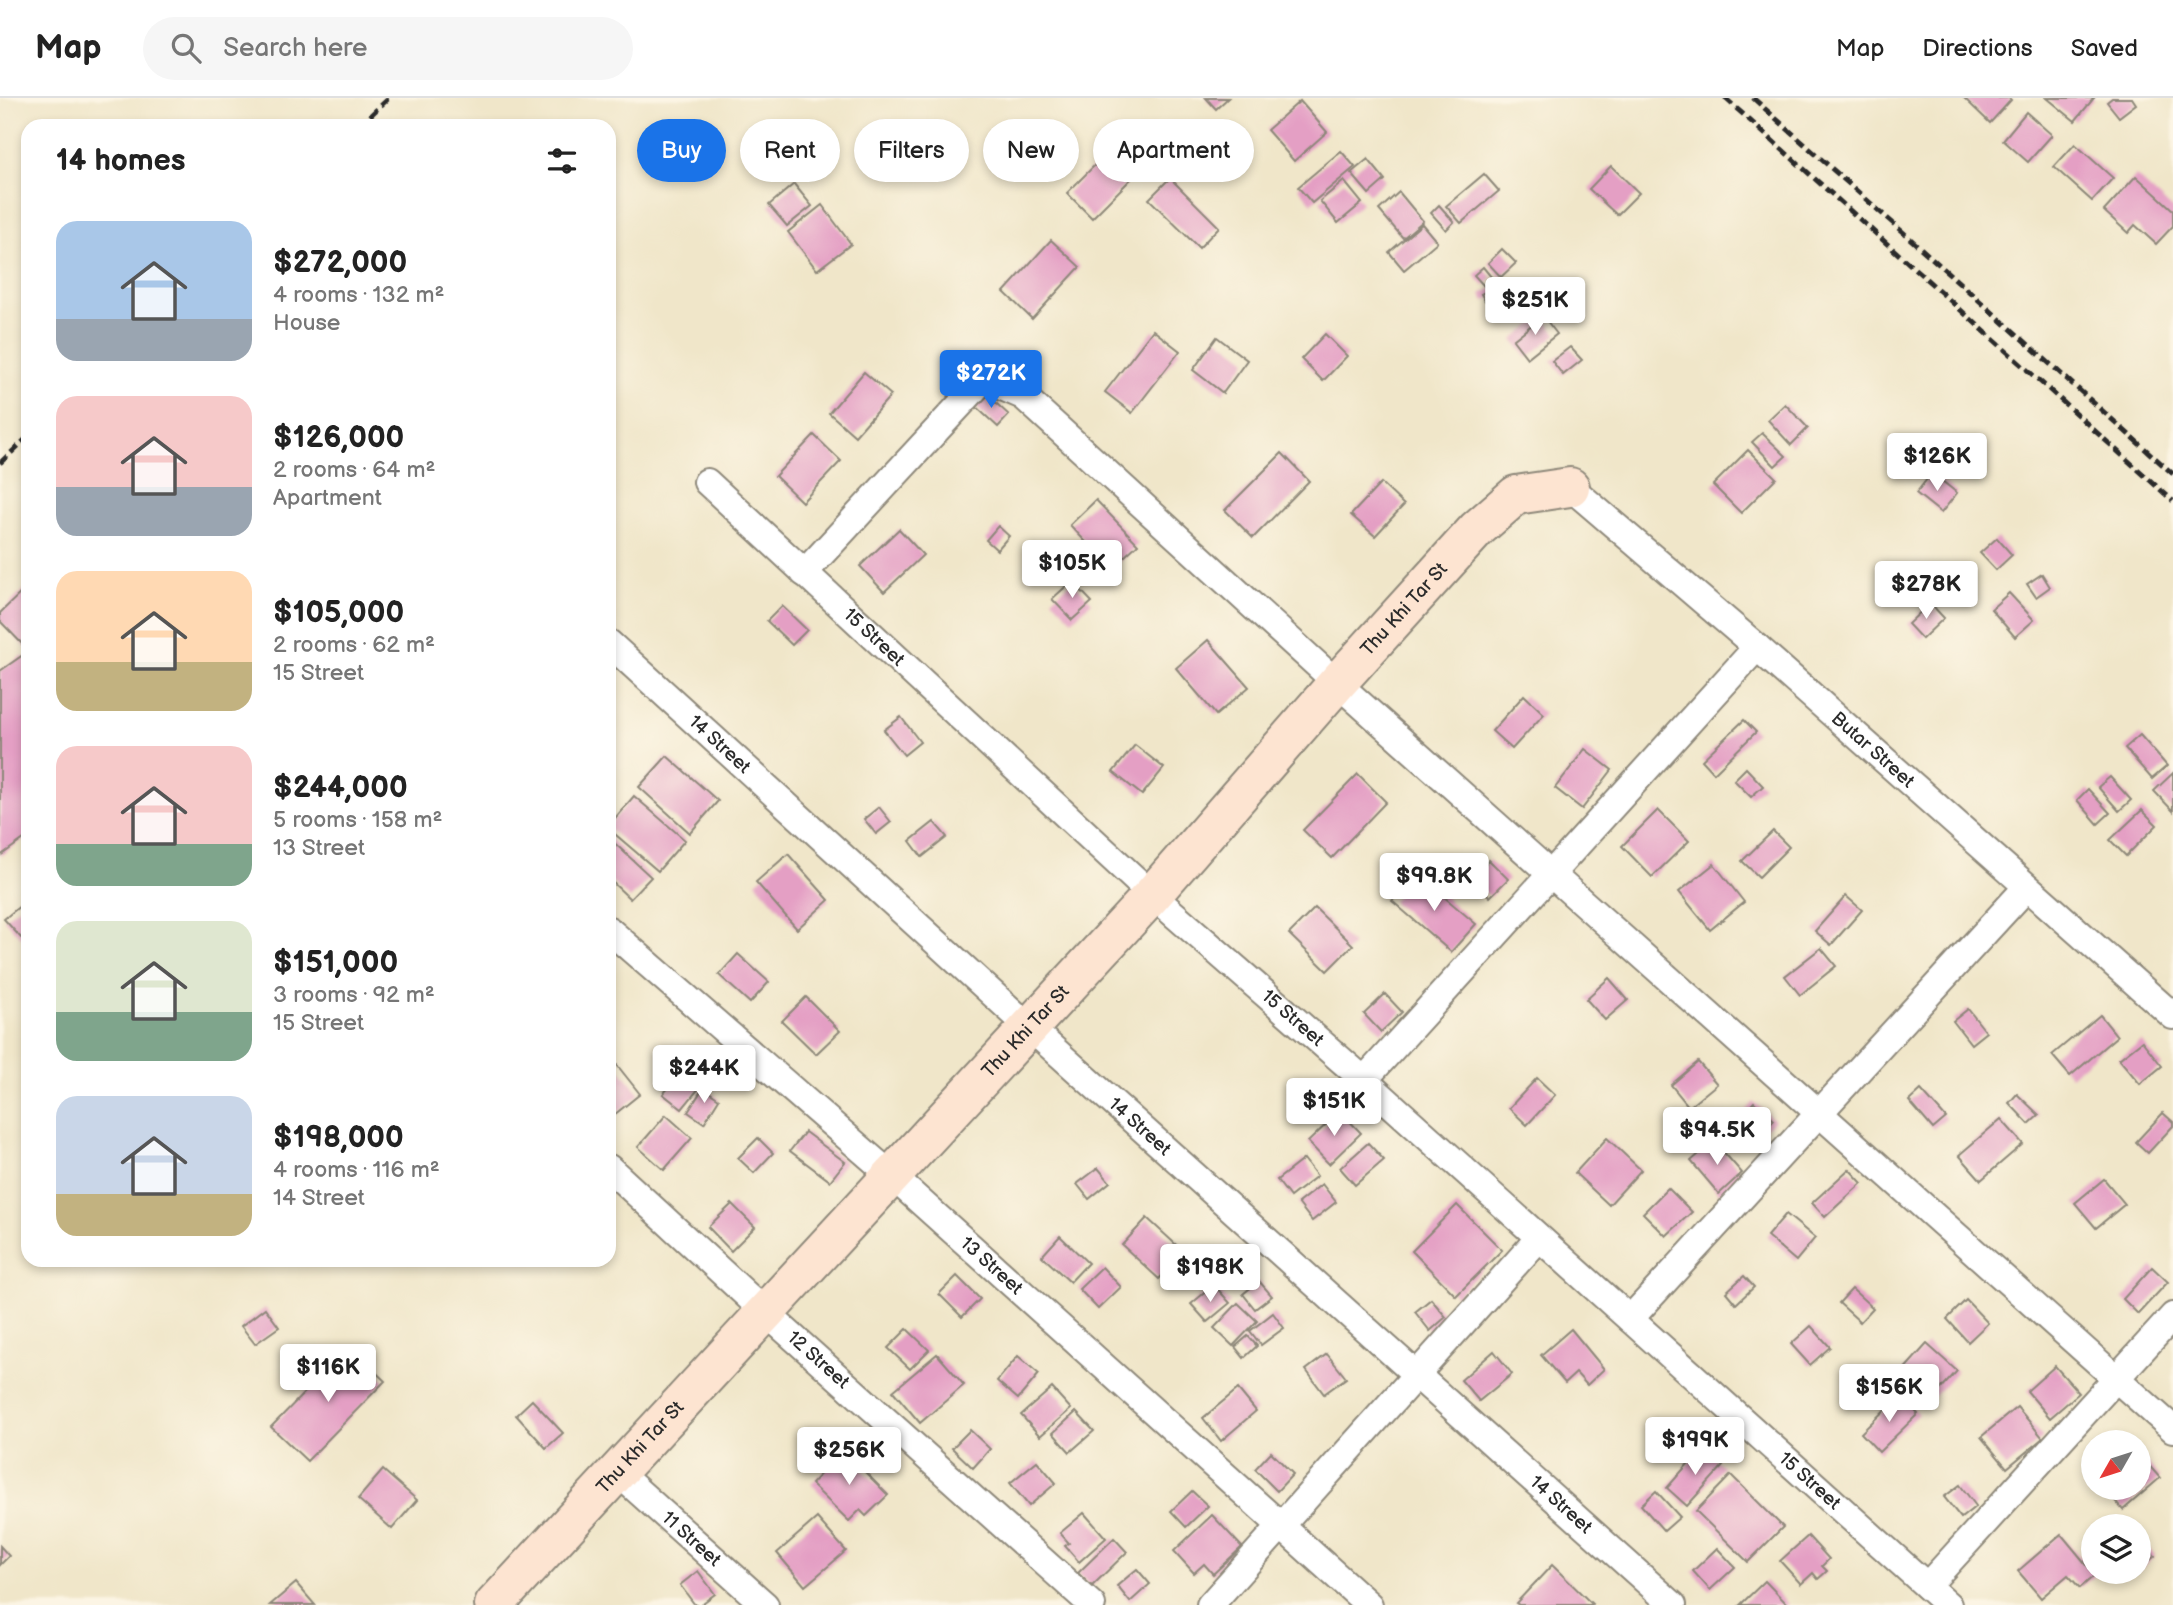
<!DOCTYPE html>
<meta charset="utf-8">
<style>
:root{--surface:#fff;--page:#f6f6f6;--text:#222;--muted:#767676;--line:#e0e0e0;--accent:#1a73e8}
body{margin:0;font-family:"Balsamiq Sans",sans-serif;background:var(--page);color:var(--text);height:100vh;display:flex;flex-direction:column;font-size:26px;white-space:nowrap}
*{box-sizing:border-box;margin:0}
p{font-size:23px;color:var(--muted)}
.icon{flex:none;width:38px;height:38px;fill:none;stroke:currentColor;stroke-width:2;stroke-linecap:round;stroke-linejoin:round}
.map{position:relative;flex:1;overflow:hidden}
.sheet{position:absolute;left:21px;top:21px;width:595px;height:1148px;display:flex;flex-direction:column;background:var(--surface);border-radius:21px;box-shadow:0 4px 10px #0003}
.sheet>*{flex:none}
.top-card{position:absolute;left:637px;top:21px;width:665px;height:63px;display:flex;gap:14px}
.needle{width:46px;rotate:231deg}
.buttons{position:absolute;left:2081px;top:1332px;display:grid;gap:14px}
.buttons a{display:grid;place-items:center;width:70px;height:70px;border-radius:50%;background:var(--surface);box-shadow:0 4px 10px #0003;font-size:35px}
.price{position:absolute;translate:-50% -60px;padding:0 16px;border-radius:7px;background:#fff;color:#222;font-size:23px;line-height:46px;filter:drop-shadow(0 2px 4px #0008)}
.price::after{content:'';position:absolute;left:50%;top:42px;width:21px;height:16px;margin-left:-10px;background:inherit;clip-path:polygon(0 0,100% 0,50% 100%)}
.price.on{background:var(--accent);color:#fff}
ul{padding:0;list-style:none}
li{display:flex;align-items:center;gap:21px;height:175px;padding:0 35px}
li span{display:grid;place-items:center;flex:none;width:196px;height:140px;border-radius:21px;color:#555}
li>.icon{margin-inline-start:auto}
span .icon{width:84px;height:84px;fill:#fffc;stroke-width:1}
li b{font-size:30px}
h2{display:flex;justify-content:space-between;align-items:center;height:84px;padding:0 35px;font-size:30px}
.tag{padding:0 24px;border-radius:32px;background:var(--surface);box-shadow:0 4px 10px #0003;font-size:24px;line-height:63px}
.tag.on{background:var(--accent);color:#fff}
header{display:flex;align-items:center;gap:42px;box-sizing:border-box;height:98px;padding:0 35px;background:var(--surface);border-bottom:2px solid var(--line)}
header strong{font-size:33px}
nav{display:flex;gap:38px;margin-inline-start:auto;font-size:24px}
.search{width:490px;height:63px;background:var(--page);display:flex;align-items:center;gap:18px;box-sizing:border-box;padding:0 24px;border-radius:38px;color:var(--muted);font-size:26px}
.map>svg:first-child{display:block}
.building{fill:#e49fc4}
.lines{fill:none;stroke-linecap:round;stroke-linejoin:round}
.street-casing{stroke:#8e887a;stroke-width:30}
.secondary-casing{stroke:#8e887a;stroke-width:42}
.street{stroke:#fff;stroke-width:26}
.secondary{stroke:#fde4d1;stroke-width:38}
.rail{stroke:#2b2b2b;stroke-width:5;stroke-dasharray:10 5;stroke-linecap:butt}
.labels{text-anchor:middle;dominant-baseline:central;stroke-width:7;stroke-linejoin:round;paint-order:stroke}
.street-label{font-size:19px;fill:#2b2b2b;stroke:#fcf5e5}
</style>
<header>
<strong>Map</strong>
<div class="search"><svg class="icon" aria-label="search" viewBox="0 0 24 24"><circle cx="10" cy="10" r="6"/><path d="M15 15l6 6"/></svg>Search here</div>
<nav><a>Map</a><a>Directions</a><a>Saved</a></nav>
</header>
<div class="map">
<svg width="2173" height="1507" viewBox="0 0 2173 1507">
<rect width="100%" height="100%" fill="#fcf5e5"/>
<filter id="ink" filterUnits="userSpaceOnUse"><feTurbulence type="fractalNoise" baseFrequency=".0143" numOctaves="2"/><feDisplacementMap in="SourceGraphic" scale="14" xChannelSelector="R" yChannelSelector="G"/><feConvolveMatrix kernelMatrix="1 2 1 2 8 2 1 2 1" color-interpolation-filters="sRGB"/></filter>
<filter id="wash" filterUnits="userSpaceOnUse"><feTurbulence type="fractalNoise" baseFrequency=".00686" numOctaves="4" result="noise"/><feDisplacementMap in="SourceGraphic" scale="28" xChannelSelector="R" yChannelSelector="G"/><feGaussianBlur stdDeviation="1.57" result="paint"/><feColorMatrix in="noise" values="0 0 0 0 0 0 0 0 0 0 0 0 0 0 0 0 0 1.4 0 .05"/><feComposite in="paint" operator="in"/></filter>
<g filter="url(#wash)">
<rect width="100%" height="100%" fill="#f0e6c9"/>
<g id="blocks">
<g class="building">
<polygon points="1206,0 1228,0 1216,11"/>
<polygon points="1964,0 2009,0 2011,2 1990,25"/>
<polygon points="2047,0 2094,0 2075,23"/>
<polygon points="2112,0 2132,0 2136,6 2119,19 2107,4"/>
<polygon points="1300,3 1327,34 1294,63 1267,32"/>
<polygon points="2026,14 2052,37 2028,64 2003,42"/>
<polygon points="1124,38 1149,63 1092,120 1067,95"/>
<polygon points="2075,46 2113,80 2092,103 2054,69"/>
<polygon points="1341,53 1355,69 1312,105 1298,89"/>
<polygon points="1368,61 1385,82 1369,96 1351,75"/>
<polygon points="1611,68 1639,95 1617,117 1589,91"/>
<polygon points="1484,76 1499,93 1461,125 1446,108"/>
<polygon points="2136,78 2173,112 2173,128 2156,146 2135,127 2128,135 2104,113"/>
<polygon points="1170,80 1219,129 1199,150 1149,101"/>
<polygon points="1344,83 1362,105 1338,125 1320,103"/>
<polygon points="794,86 812,108 787,128 769,107"/>
<polygon points="1399,94 1423,123 1403,140 1379,112"/>
<polygon points="822,107 851,146 817,172 788,134"/>
<polygon points="1439,107 1454,124 1446,132 1431,115"/>
<polygon points="1422,126 1437,144 1404,172 1389,154"/>
<polygon points="1051,142 1080,169 1032,221 1004,194"/>
<polygon points="1502,151 1516,165 1501,179 1488,165"/>
<polygon points="1483,169 1492,180 1484,188 1474,177"/>
<polygon points="1493,190 1497,196 1485,203 1481,196"/>
<polygon points="1510,191 1518,201 1509,207 1502,197"/>
<polygon points="1543,218 1557,236 1527,260 1513,242"/>
<polygon points="1153,232 1180,253 1132,315 1105,294"/>
<polygon points="1325,236 1347,258 1323,283 1301,261"/>
<polygon points="1217,239 1247,262 1223,295 1193,272"/>
<polygon points="1570,249 1582,262 1563,277 1552,263"/>
<polygon points="864,274 891,297 855,338 829,315"/>
<polygon points="985,295 1009,317 998,329 974,307"/>
<polygon points="1785,306 1808,330 1791,347 1768,322"/>
<polygon points="1762,335 1786,358 1775,368 1752,344"/>
<polygon points="814,337 841,363 802,404 775,378"/>
<polygon points="1748,352 1776,380 1741,415 1713,387"/>
<polygon points="1282,355 1309,383 1253,440 1225,412"/>
<polygon points="1932,375 1957,395 1941,415 1916,395"/>
<polygon points="1381,385 1404,407 1375,438 1351,417"/>
<polygon points="1096,402 1138,446 1111,471 1070,427"/>
<polygon points="998,428 1009,438 997,452 986,442"/>
<polygon points="899,431 923,457 884,494 860,468"/>
<polygon points="1997,440 2012,457 1996,472 1980,455"/>
<polygon points="2042,476 2050,489 2036,499 2027,486"/>
<polygon points="1072,483 1092,504 1072,522 1052,501"/>
<polygon points="28,488 28,552 0,523 0,515"/>
<polygon points="2009,495 2034,522 2015,539 1991,511"/>
<polygon points="1930,505 1944,520 1922,541 1908,526"/>
<polygon points="782,508 807,532 792,547 767,523"/>
<polygon points="1208,542 1249,589 1216,617 1176,570"/>
<polygon points="23,557 28,564 28,738 0,758 0,573"/>
<polygon points="1524,597 1544,616 1512,651 1492,633"/>
<polygon points="901,619 920,644 904,657 884,632"/>
<polygon points="1744,622 1756,634 1714,675 1702,662"/>
<polygon points="2140,637 2167,668 2152,681 2125,650"/>
<polygon points="1135,647 1164,670 1142,697 1113,674"/>
<polygon points="1585,651 1612,672 1582,711 1555,690"/>
<polygon points="667,658 718,703 690,735 639,689"/>
<polygon points="1746,670 1763,688 1751,699 1734,682"/>
<polygon points="2173,675 2173,713 2154,693"/>
<polygon points="1358,676 1386,704 1332,760 1303,732"/>
<polygon points="2110,679 2131,702 2119,713 2098,689"/>
<polygon points="2088,691 2110,715 2098,726 2077,702"/>
<polygon points="634,698 685,742 658,773 609,731 609,727"/>
<polygon points="879,709 891,724 876,736 864,721"/>
<polygon points="1658,712 1689,743 1652,779 1622,748"/>
<polygon points="2142,712 2157,727 2126,758 2110,742"/>
<polygon points="934,724 947,739 922,759 910,743"/>
<polygon points="1773,733 1789,749 1759,779 1742,763"/>
<polygon points="609,740 651,779 630,801 609,781"/>
<polygon points="788,756 829,802 797,831 756,784"/>
<polygon points="1489,762 1508,781 1490,799 1471,780"/>
<polygon points="1714,766 1744,804 1710,832 1679,794"/>
<polygon points="1416,775 1476,826 1451,854 1392,803"/>
<polygon points="1846,798 1862,812 1831,847 1815,833"/>
<polygon points="20,808 28,818 28,835 21,840 4,821"/>
<polygon points="1315,810 1353,847 1327,873 1289,836"/>
<polygon points="1821,850 1836,868 1800,897 1785,878"/>
<polygon points="738,856 769,884 750,905 719,877"/>
<polygon points="1609,880 1628,902 1605,922 1586,901"/>
<polygon points="1385,896 1402,914 1381,934 1364,916"/>
<polygon points="806,899 840,933 816,956 782,923"/>
<polygon points="1968,911 1986,934 1971,946 1953,923"/>
<polygon points="2100,917 2117,938 2070,978 2052,957"/>
<polygon points="2142,943 2162,968 2140,986 2119,961"/>
<polygon points="1698,964 1717,986 1689,1009 1671,987"/>
<polygon points="617,967 640,996 609,1021 609,974"/>
<polygon points="687,968 705,983 682,1011 663,996"/>
<polygon points="1537,980 1555,997 1527,1027 1509,1010"/>
<polygon points="703,990 719,1001 704,1025 688,1014"/>
<polygon points="1921,992 1946,1020 1933,1031 1909,1003"/>
<polygon points="2017,996 2039,1017 2029,1026 2009,1005"/>
<polygon points="1754,1004 1774,1022 1757,1040 1737,1023"/>
<polygon points="1340,1013 1361,1035 1329,1066 1308,1044"/>
<polygon points="2163,1015 2173,1024 2173,1028 2148,1055 2136,1044"/>
<polygon points="666,1017 692,1040 664,1072 638,1049"/>
<polygon points="2001,1021 2023,1046 1981,1082 1959,1057"/>
<polygon points="805,1034 845,1064 830,1083 790,1053"/>
<polygon points="758,1040 773,1055 754,1075 738,1060"/>
<polygon points="1607,1040 1641,1072 1609,1107 1575,1075"/>
<polygon points="1714,1043 1742,1075 1719,1096 1691,1063"/>
<polygon points="1368,1045 1384,1062 1355,1087 1340,1070"/>
<polygon points="1304,1061 1317,1078 1290,1099 1277,1082"/>
<polygon points="1098,1070 1110,1084 1089,1101 1077,1086"/>
<polygon points="1849,1071 1862,1085 1825,1119 1812,1105"/>
<polygon points="2104,1081 2125,1106 2096,1130 2075,1105"/>
<polygon points="1322,1086 1336,1104 1312,1123 1298,1105"/>
<polygon points="1668,1090 1692,1114 1666,1138 1643,1115"/>
<polygon points="732,1106 755,1129 731,1153 708,1129"/>
<polygon points="1457,1107 1502,1152 1456,1198 1412,1153"/>
<polygon points="1786,1116 1815,1140 1796,1163 1767,1138"/>
<polygon points="1147,1120 1184,1154 1159,1181 1122,1147"/>
<polygon points="1060,1138 1088,1165 1070,1184 1042,1158"/>
<polygon points="1102,1169 1121,1189 1098,1211 1079,1191"/>
<polygon points="2152,1169 2168,1184 2138,1216 2123,1201"/>
<polygon points="957,1178 980,1201 962,1219 939,1196"/>
<polygon points="1744,1178 1754,1189 1736,1206 1726,1194"/>
<polygon points="1259,1183 1272,1198 1255,1211 1243,1196"/>
<polygon points="1214,1187 1230,1205 1207,1224 1191,1206"/>
<polygon points="1852,1191 1873,1210 1860,1224 1839,1205"/>
<polygon points="1431,1201 1446,1219 1430,1233 1415,1214"/>
<polygon points="1966,1202 1988,1225 1968,1244 1947,1221"/>
<polygon points="1238,1205 1257,1223 1233,1248 1214,1230"/>
<polygon points="265,1210 279,1229 255,1246 241,1228"/>
<polygon points="1273,1215 1284,1230 1261,1247 1250,1233"/>
<polygon points="1811,1228 1830,1249 1810,1267 1791,1246"/>
<polygon points="907,1231 929,1252 910,1271 888,1250"/>
<polygon points="1571,1231 1604,1271 1587,1287 1576,1275 1565,1285 1541,1257"/>
<polygon points="1248,1238 1257,1248 1244,1260 1235,1249"/>
<polygon points="1927,1246 1957,1273 1931,1302 1901,1275"/>
<polygon points="349,1249 385,1283 307,1363 271,1329"/>
<polygon points="1494,1253 1512,1276 1479,1303 1461,1282"/>
<polygon points="937,1256 964,1287 920,1325 893,1293"/>
<polygon points="1327,1256 1346,1280 1324,1296 1306,1272"/>
<polygon points="1018,1258 1039,1276 1018,1301 997,1283"/>
<polygon points="2055,1268 2079,1295 2050,1320 2027,1293"/>
<polygon points="1052,1290 1071,1311 1040,1338 1021,1317"/>
<polygon points="1238,1291 1256,1313 1221,1343 1203,1320"/>
<polygon points="1900,1297 1918,1316 1879,1354 1861,1335"/>
<polygon points="532,1302 563,1335 546,1350 516,1317"/>
<polygon points="2017,1309 2043,1340 2007,1370 1981,1339"/>
<polygon points="1076,1314 1094,1333 1070,1354 1053,1335"/>
<polygon points="970,1332 990,1351 973,1370 952,1350"/>
<polygon points="1702,1350 1723,1368 1687,1408 1667,1390"/>
<polygon points="843,1352 888,1397 866,1418 860,1412 849,1423 811,1386"/>
<polygon points="1271,1354 1293,1376 1277,1393 1255,1371"/>
<polygon points="2138,1355 2160,1380 2123,1412 2104,1390 2138,1390"/>
<polygon points="1037,1363 1056,1385 1029,1408 1010,1385"/>
<polygon points="383,1372 417,1402 392,1431 358,1401"/>
<polygon points="1731,1377 1783,1429 1748,1464 1696,1413"/>
<polygon points="1960,1387 1976,1408 1961,1420 1944,1399"/>
<polygon points="1192,1393 1208,1408 1186,1429 1171,1413"/>
<polygon points="1656,1393 1680,1419 1664,1433 1641,1407"/>
<polygon points="1084,1415 1106,1440 1079,1464 1065,1448 1069,1445 1060,1435"/>
<polygon points="1212,1417 1242,1449 1213,1476 1204,1466 1194,1475 1174,1453"/>
<polygon points="817,1420 846,1453 805,1488 777,1455"/>
<polygon points="2061,1436 2095,1477 2080,1490 2068,1477 2041,1500 2018,1473"/>
<polygon points="1808,1438 1829,1461 1822,1468 1827,1473 1818,1481 1813,1475 1801,1486 1780,1463"/>
<polygon points="1114,1440 1127,1454 1091,1489 1078,1475"/>
<polygon points="2141,1443 2155,1458 2138,1473 2138,1446"/>
<polygon points="0,1448 9,1458 0,1467"/>
<polygon points="1717,1450 1735,1469 1710,1492 1693,1473"/>
<polygon points="1552,1467 1592,1506 1591,1507 1519,1507 1516,1505"/>
<polygon points="1137,1471 1150,1486 1130,1504 1117,1488"/>
<polygon points="698,1473 715,1496 700,1507 695,1507 680,1487"/>
<polygon points="1765,1483 1788,1507 1740,1507"/>
<polygon points="296,1485 315,1507 270,1507"/>
</g>
</g>
</g>
<g filter="url(#ink)">
<use href="#blocks" fill-opacity="0" stroke="#8e887a" stroke-width="2"/>
<g class="lines">
<g class="street-casing">
<g id="street">
<path id="s1" d="M707 384 1152 797 1364 982 1948 1507"/>
<path id="s2" d="M1570 389 1757 549 2173 918"/>
<polyline points="804,475 984,281 1023,298 1337,585 2173,1331"/>
<path id="s3" d="M609 545 1029 929 1673 1507"/>
<path id="s4" d="M609 832 892 1078 1369 1507"/>
<polyline points="1364,982 1757,549"/>
<path id="s5" d="M609 1070 765 1214 1092 1507"/>
<polyline points="1630,1221 2027,789"/>
<path id="s6" d="M617 1374 765 1507"/>
<polyline points="1927,1488 2173,1218"/>
<polyline points="1210,1507 1539,1140"/>
</g>
</g>
<g class="secondary-casing">
<g id="secondary">
<path id="s7" d="M494 1507 1152 797 1337 585 1477 431 1516 397 1570 389"/>
</g>
</g>
<use href="#street" class="street"/>
<use href="#secondary" class="secondary"/>
<g class="rail">
<polyline points="1725,0 2173,403"/>
<polyline points="1753,0 2173,376"/>
<polyline points="359,28 389,0"/>
<polyline points="0,365 28,339"/>
</g>
</g>
</g>
<g class="labels">
<g class="street-label">
<text stroke="none"><textPath href="#s7" startOffset="1349">Thu Khi Tar St</textPath></text>
<text stroke="none"><textPath href="#s1" startOffset="228">15 Street</textPath></text>
<text stroke="none"><textPath href="#s3" startOffset="150">14 Street</textPath></text>
<text stroke="none"><textPath href="#s2" startOffset="401">Butar Street</textPath></text>
<text stroke="none"><textPath href="#s1" startOffset="794">15 Street</textPath></text>
<text stroke="none"><textPath href="#s7" startOffset="782">Thu Khi Tar St</textPath></text>
<text stroke="none"><textPath href="#s3" startOffset="718">14 Street</textPath></text>
<text stroke="none"><textPath href="#s4" startOffset="509">13 Street</textPath></text>
<text stroke="none"><textPath href="#s5" startOffset="284">12 Street</textPath></text>
<text stroke="none"><textPath href="#s7" startOffset="215">Thu Khi Tar St</textPath></text>
<text stroke="none"><textPath href="#s1" startOffset="1488">15 Street</textPath></text>
<text stroke="none"><textPath href="#s3" startOffset="1284">14 Street</textPath></text>
<text stroke="none"><textPath href="#s6" startOffset="100">11 Street</textPath></text>
</g>
</g>
</svg>
<div class="buttons">
<a><svg class="needle" viewBox="-14 -14 28 28"><path d="M0-13l5 13h-10z" fill="#e53935"/><path d="M0 13l5-13h-10z" fill="#767676"/></svg></a>
<a><svg class="icon" aria-label="layers" viewBox="0 0 24 24"><path d="M12 4l9 5-9 5-9-5zM3 14l9 5 9-5"/></svg></a>
</div>
<b class="price" style="left:1535px;top:239px">$251K</b>
<b class="price on" style="left:991px;top:312px">$272K</b>
<b class="price" style="left:1937px;top:395px">$126K</b>
<b class="price" style="left:1072px;top:502px">$105K</b>
<b class="price" style="left:1926px;top:523px">$278K</b>
<b class="price" style="left:1434px;top:815px">$99.8K</b>
<b class="price" style="left:704px;top:1007px">$244K</b>
<b class="price" style="left:1334px;top:1040px">$151K</b>
<b class="price" style="left:1717px;top:1069px">$94.5K</b>
<b class="price" style="left:1210px;top:1206px">$198K</b>
<b class="price" style="left:328px;top:1306px">$116K</b>
<b class="price" style="left:1889px;top:1326px">$156K</b>
<b class="price" style="left:1695px;top:1379px">$199K</b>
<b class="price" style="left:849px;top:1389px">$256K</b>
<div class="top-card">
<a class="tag on">Buy</a>
<a class="tag">Rent</a>
<a class="tag">Filters</a>
<a class="tag">New</a>
<a class="tag">Apartment</a>
</div>
<section class="sheet">
<h2>14 homes<svg class="icon" aria-label="filters" viewBox="0 0 24 24"><path d="M4 7h16M4 17h16"/><circle cx="9" cy="7" r="2"/><circle cx="15" cy="17" r="2"/></svg></h2>
<ul>
<li><span style="background:linear-gradient(#a9c7e8 70%,#9aa5b1 0)"><svg class="icon" aria-label="home" viewBox="0 0 24 24"><path d="M3 11l9-7 9 7M6 9v11h12V9"/></svg></span><div><b>$272,000</b><p>4 rooms · 132 m²</p><p>House</p></div></li>
<li><span style="background:linear-gradient(#f6c9c9 65%,#9aa5b1 0)"><svg class="icon" aria-label="home" viewBox="0 0 24 24"><path d="M3 11l9-7 9 7M6 9v11h12V9"/></svg></span><div><b>$126,000</b><p>2 rooms · 64 m²</p><p>Apartment</p></div></li>
<li><span style="background:linear-gradient(#ffd9b3 65%,#c2b280 0)"><svg class="icon" aria-label="home" viewBox="0 0 24 24"><path d="M3 11l9-7 9 7M6 9v11h12V9"/></svg></span><div><b>$105,000</b><p>2 rooms · 62 m²</p><p>15 Street</p></div></li>
<li><span style="background:linear-gradient(#f6c9c9 70%,#7fa58c 0)"><svg class="icon" aria-label="home" viewBox="0 0 24 24"><path d="M3 11l9-7 9 7M6 9v11h12V9"/></svg></span><div><b>$244,000</b><p>5 rooms · 158 m²</p><p>13 Street</p></div></li>
<li><span style="background:linear-gradient(#dfe7d0 65%,#7fa58c 0)"><svg class="icon" aria-label="home" viewBox="0 0 24 24"><path d="M3 11l9-7 9 7M6 9v11h12V9"/></svg></span><div><b>$151,000</b><p>3 rooms · 92 m²</p><p>15 Street</p></div></li>
<li><span style="background:linear-gradient(#c9d6e8 70%,#c2b280 0)"><svg class="icon" aria-label="home" viewBox="0 0 24 24"><path d="M3 11l9-7 9 7M6 9v11h12V9"/></svg></span><div><b>$198,000</b><p>4 rooms · 116 m²</p><p>14 Street</p></div></li>
</ul>
</section>
</div>
